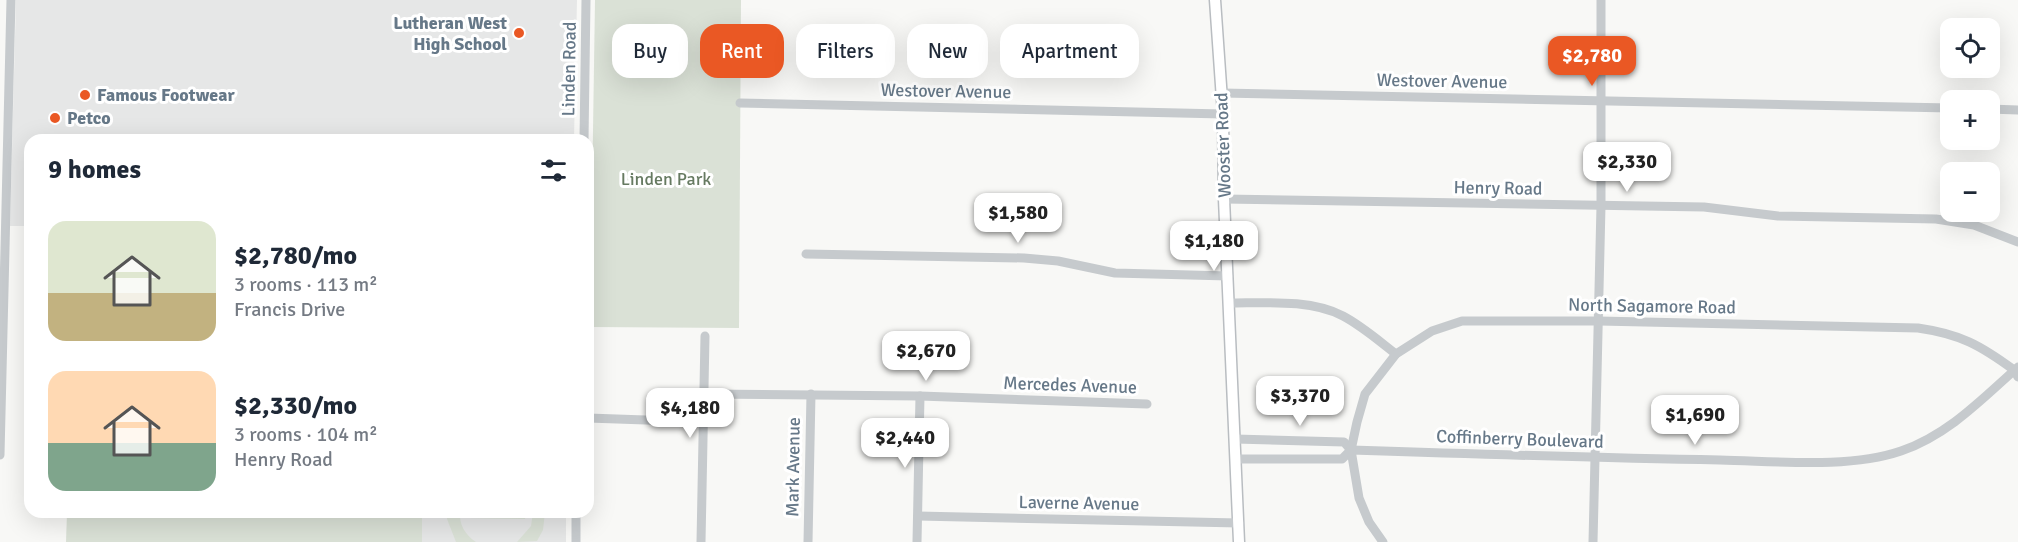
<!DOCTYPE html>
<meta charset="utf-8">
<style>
:root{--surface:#fff;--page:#f2f2f3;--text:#1f2937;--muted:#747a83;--accent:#ea5824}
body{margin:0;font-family:Signika,sans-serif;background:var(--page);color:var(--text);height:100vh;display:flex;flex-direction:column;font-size:22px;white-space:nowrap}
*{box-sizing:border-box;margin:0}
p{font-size:20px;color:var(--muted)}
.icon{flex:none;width:33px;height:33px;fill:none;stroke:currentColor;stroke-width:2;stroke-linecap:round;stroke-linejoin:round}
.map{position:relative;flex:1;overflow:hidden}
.side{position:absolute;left:24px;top:134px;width:570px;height:384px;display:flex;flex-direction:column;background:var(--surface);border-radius:18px;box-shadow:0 6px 24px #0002}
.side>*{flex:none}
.guide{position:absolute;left:612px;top:24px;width:570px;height:54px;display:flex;gap:12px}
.fabs{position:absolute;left:1940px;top:18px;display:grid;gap:12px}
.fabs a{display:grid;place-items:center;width:60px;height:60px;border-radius:12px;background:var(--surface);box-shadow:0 6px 24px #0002;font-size:30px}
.price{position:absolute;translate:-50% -51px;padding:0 14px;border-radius:12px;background:#fff;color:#222;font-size:20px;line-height:39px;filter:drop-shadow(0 2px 3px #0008)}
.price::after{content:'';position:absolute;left:50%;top:36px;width:18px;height:14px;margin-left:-9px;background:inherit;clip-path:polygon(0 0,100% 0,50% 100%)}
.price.active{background:var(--accent);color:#fff}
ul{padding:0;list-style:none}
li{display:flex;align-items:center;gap:18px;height:150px;padding:0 24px}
li span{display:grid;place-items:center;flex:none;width:168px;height:120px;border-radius:18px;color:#555}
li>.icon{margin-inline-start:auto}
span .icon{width:72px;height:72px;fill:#fffc;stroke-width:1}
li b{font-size:26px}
h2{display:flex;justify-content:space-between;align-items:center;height:72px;padding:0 24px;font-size:26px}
.tag{padding:0 21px;border-radius:18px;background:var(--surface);box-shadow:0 6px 24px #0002;font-size:21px;line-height:54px}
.tag.active{background:var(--accent);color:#fff}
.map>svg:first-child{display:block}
.built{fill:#e6e7e7}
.green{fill:#dae1d6}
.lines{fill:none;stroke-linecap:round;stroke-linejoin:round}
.major-casing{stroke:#b9bdc1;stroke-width:13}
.minor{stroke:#c6cacd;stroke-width:9}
.major{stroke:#fff;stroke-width:10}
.poi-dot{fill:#ea5824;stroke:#fff;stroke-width:2}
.labels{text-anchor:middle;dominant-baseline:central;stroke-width:6;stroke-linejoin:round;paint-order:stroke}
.poi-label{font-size:18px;font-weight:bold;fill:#667888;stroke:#fff;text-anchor:start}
.street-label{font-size:18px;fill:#667888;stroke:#fff}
.park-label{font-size:18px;fill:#667a61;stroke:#fff}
</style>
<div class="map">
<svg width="2018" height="542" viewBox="0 0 2018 542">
<rect width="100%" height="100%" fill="#f8f8f6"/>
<g class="built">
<polygon points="16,0 577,0 574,139 30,140 30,226 10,226"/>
<rect x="422" y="512" width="144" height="30"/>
</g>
<g class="green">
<polygon points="595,0 741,0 739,328 590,327"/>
<polygon points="67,512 422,512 422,542 66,542"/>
<path d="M447 512H460C459 524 465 535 476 542H456L447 519Z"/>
<polygon points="468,512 526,512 525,519 468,518"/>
<polygon points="533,512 545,512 543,530 537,541 517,542 531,526"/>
</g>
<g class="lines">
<g class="major-casing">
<polyline id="major" points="1215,0 1223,114 1224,199 1239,542"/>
</g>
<g class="minor">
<polyline points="1222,93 1950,108"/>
<polyline points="740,103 1223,114"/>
<polyline points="1989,109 2018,110"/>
<polyline points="584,140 586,0"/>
<polyline points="1224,199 1704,207 1778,216 1936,219 1974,225 2018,242"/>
<polyline points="806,254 1024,258 1058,261 1115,273 1228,276"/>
<path d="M1229 303C1265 303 1311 299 1343 316 1362 326 1379 341 1396 354"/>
<polyline points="705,394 920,396 1147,404"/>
<polyline points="588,418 703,422"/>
<polyline points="1235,439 1344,442 1351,450"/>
<polyline points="0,455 11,0"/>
<path d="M1236 459H1342L1351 450C1474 454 1597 458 1720 460 1776 461 1848 469 1901 451 1948 435 1982 399 2018 367"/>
<polyline points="918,516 1239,523"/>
<polyline points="576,542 576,512"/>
<polyline points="701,542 705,336"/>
<polyline points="808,542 811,394"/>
<polyline points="917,542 920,396"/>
<path d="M1383 542 1369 522 1359 498 1351 450 1357 422 1365 394 1396 354 1432 331 1462 321H1599L1918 328C1960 334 1980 345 2014 370L2018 377"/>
<polyline points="1593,542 1601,206 1601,0"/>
</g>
<use href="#major" class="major"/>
</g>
<g class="poi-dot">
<circle cx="519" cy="33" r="6"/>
<circle cx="85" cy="95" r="6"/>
<circle cx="55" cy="118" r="6"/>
</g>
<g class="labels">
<g class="poi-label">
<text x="507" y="23" text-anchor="end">Lutheran West<tspan x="507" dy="21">High School</tspan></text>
<text x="97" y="95">Famous Footwear</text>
<text x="67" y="118">Petco</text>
</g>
<g class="street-label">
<text transform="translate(569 69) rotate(-89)">Linden Road</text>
<text transform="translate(1442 81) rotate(1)">Westover Avenue</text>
<text transform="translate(946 91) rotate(1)">Westover Avenue</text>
<text transform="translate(1223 145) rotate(-92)">Wooster Road</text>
<text transform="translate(1498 188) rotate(1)">Henry Road</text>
<text transform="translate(1652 306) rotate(1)">North Sagamore Road</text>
<text transform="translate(1070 385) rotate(2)">Mercedes Avenue</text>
<text transform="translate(1520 439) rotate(2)">Coffinberry Boulevard</text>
<text transform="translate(793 467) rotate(-89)">Mark Avenue</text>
<text transform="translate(1079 503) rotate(1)">Laverne Avenue</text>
</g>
<g class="park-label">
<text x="666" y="179">Linden Park</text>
</g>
</g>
</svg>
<div class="fabs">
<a><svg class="icon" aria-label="locate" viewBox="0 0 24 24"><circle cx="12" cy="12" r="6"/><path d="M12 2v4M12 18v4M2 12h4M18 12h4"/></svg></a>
<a>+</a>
<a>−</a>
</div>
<b class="price active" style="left:1592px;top:87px">$2,780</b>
<b class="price" style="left:1627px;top:193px">$2,330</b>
<b class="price" style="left:1018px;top:244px">$1,580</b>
<b class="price" style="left:1214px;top:272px">$1,180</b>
<b class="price" style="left:926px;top:382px">$2,670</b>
<b class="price" style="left:1300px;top:427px">$3,370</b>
<b class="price" style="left:690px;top:439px">$4,180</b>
<b class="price" style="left:1695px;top:446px">$1,690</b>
<b class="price" style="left:905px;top:469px">$2,440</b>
<div class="guide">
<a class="tag">Buy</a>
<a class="tag active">Rent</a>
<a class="tag">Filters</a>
<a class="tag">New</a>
<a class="tag">Apartment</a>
</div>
<section class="side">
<h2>9 homes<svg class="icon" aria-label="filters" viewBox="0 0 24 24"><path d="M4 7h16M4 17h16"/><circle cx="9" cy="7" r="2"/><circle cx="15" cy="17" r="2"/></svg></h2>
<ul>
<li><span style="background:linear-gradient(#dfe7d0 60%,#c2b280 0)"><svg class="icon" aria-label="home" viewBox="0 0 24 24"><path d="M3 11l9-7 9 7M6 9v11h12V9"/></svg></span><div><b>$2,780/mo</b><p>3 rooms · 113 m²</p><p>Francis Drive</p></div></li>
<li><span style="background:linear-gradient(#ffd9b3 60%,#7fa58c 0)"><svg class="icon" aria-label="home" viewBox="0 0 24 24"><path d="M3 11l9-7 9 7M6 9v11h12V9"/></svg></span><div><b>$2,330/mo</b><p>3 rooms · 104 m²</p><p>Henry Road</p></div></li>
</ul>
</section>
</div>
